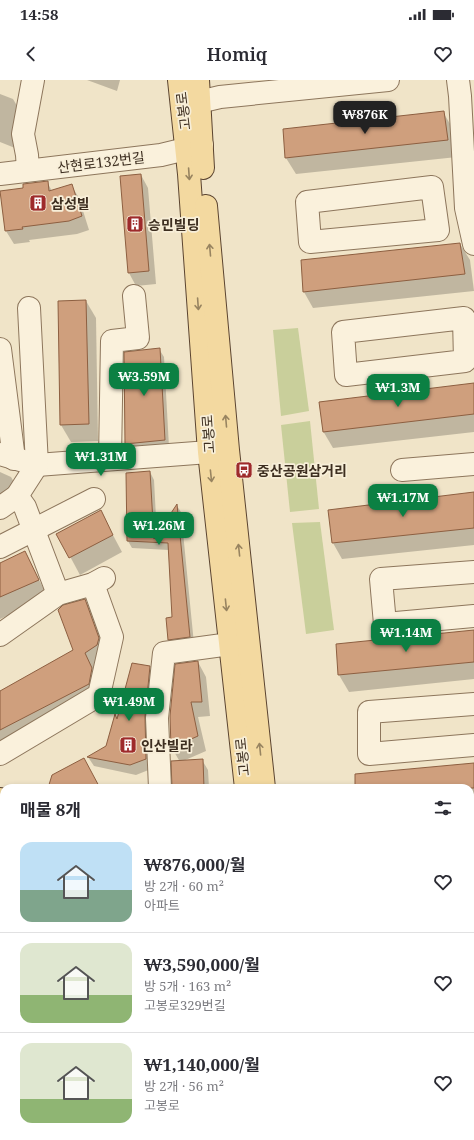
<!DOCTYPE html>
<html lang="ko">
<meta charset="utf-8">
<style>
:root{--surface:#fff;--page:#f2f2f3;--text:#2b2b33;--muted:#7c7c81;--line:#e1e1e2;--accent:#0b8043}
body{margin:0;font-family:"Noto Serif","Noto Sans KR",serif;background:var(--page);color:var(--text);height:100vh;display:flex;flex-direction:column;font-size:15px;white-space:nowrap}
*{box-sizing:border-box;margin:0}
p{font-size:13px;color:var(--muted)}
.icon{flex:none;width:22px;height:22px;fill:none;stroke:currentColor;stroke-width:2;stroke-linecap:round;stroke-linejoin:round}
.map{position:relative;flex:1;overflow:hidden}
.drawer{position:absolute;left:0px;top:704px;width:474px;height:356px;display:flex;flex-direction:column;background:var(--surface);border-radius:12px 12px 0 0;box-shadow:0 2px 6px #0003}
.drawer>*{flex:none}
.price{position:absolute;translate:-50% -34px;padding:0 9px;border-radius:8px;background:var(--accent);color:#fff;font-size:13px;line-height:26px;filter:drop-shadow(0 1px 2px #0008)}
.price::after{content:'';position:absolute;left:50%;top:24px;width:12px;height:9px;margin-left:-6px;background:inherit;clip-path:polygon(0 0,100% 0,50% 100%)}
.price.current{background:#222;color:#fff}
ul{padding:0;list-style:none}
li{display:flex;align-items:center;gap:12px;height:100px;padding:0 20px}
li+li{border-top:1px solid var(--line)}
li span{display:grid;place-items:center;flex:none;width:112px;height:80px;border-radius:12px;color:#555}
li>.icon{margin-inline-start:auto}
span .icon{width:48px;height:48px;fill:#fffc;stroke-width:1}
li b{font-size:17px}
h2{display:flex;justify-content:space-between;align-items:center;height:48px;padding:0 20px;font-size:17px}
.status{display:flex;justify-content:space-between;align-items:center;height:28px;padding:0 20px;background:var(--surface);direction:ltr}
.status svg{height:11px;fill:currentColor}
header{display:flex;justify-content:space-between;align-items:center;height:52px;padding:0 20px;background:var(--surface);font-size:18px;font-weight:600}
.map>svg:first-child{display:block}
.green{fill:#c9cf9b}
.shadow{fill:#0003}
.building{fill:#cf9f7d;stroke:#8d5f41}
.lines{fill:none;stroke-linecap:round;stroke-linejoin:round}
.minor-casing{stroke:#8d765c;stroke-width:24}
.major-casing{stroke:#5b4430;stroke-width:24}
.minor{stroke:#faf1dc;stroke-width:22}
.major{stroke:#f3d9a0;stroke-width:22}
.oneway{stroke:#988460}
.labels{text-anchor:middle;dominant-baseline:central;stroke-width:3.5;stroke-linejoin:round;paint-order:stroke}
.street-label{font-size:14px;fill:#3d2e20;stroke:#f7eed8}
.poi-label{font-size:14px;font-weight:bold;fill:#3d2e20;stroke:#f7eed8;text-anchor:start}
</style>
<div class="status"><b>14:58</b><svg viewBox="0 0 49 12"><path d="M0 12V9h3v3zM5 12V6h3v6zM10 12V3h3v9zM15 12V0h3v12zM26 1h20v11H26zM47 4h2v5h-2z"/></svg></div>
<header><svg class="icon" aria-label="back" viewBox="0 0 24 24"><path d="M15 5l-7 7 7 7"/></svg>Homiq<svg class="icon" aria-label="heart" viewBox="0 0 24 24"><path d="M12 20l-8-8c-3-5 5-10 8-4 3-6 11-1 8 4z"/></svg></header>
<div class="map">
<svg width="474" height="1060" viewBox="0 0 474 1060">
<rect width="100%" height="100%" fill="#f0e4c8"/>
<g class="green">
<polygon points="298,248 309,331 281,336 273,250"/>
<polygon points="310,341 319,429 290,432 281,345"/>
<polygon points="320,442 334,550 306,554 292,443"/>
<polygon points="338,1056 358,1056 359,1060 338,1060"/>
</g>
<g class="shadow">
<polygon points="87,0 120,0 117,11"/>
<polygon points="0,14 13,19 23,36 15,68 0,62"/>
<polygon points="443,32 453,49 457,77 296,94 286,78"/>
<polygon points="141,95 148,108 156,204 136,206 129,193"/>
<polygon points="47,102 52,111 71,105 79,118 89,150 77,154 29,160 30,162 14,164 6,151"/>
<polygon points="460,164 470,180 474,211 313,228 304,212"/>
<polygon points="86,221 96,238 98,361 71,362 61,345 59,222"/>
<polygon points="159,269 164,277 169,367 130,371 126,363"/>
<polygon points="474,304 474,352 333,368 323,351"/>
<polygon points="0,392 11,397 14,402 0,418"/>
<polygon points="150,392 154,400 157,456 177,426 181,432 194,564 173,567 169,560 173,538 169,470 132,468 128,461"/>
<polygon points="474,413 474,465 342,479 333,463"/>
<polygon points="100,431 122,472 80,495 58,454"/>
<polygon points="25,473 48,517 0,539 0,484"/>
<polygon points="85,520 95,537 108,576 102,606 0,672 0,612 74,570"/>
<polygon points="474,551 474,599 349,612 339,595"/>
<polygon points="198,582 206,597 210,636 198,637 206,671 183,681 202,680 208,690 209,708 173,708 180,682 172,668 171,636"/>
<polygon points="149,587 155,597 151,689 136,695 94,686 88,677 107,667 118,641"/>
<polygon points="474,684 474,729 470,729 470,708 356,708"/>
<polygon points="0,754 4,755 4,803 0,802"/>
<polygon points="0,834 4,834 4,878 0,879"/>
<polygon points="474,835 474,894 470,894 470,836"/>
<polygon points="470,911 474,914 474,1060 428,1060 428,1056 470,1056"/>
<polygon points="7,1056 132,1056 132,1060 8,1060"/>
<polygon points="160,1056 184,1056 183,1060 159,1060"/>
<polygon points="201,1056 240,1056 242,1060 201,1060"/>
<polygon points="370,1056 406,1056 405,1060 371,1060"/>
</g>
<g class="building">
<polygon points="444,31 448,60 285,78 283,49"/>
<polygon points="141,94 149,191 128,193 120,96"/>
<polygon points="48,101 49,111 72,104 82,136 69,141 22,147 23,149 5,151 0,111 23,108 23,104"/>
<polygon points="460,163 465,194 303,212 301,180"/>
<polygon points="86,220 89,344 60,345 58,221"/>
<polygon points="160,268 165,360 125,364 124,272"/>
<polygon points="474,303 474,334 323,352 319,322"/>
<polygon points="150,391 154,459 177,424 190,557 168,560 166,538 172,537 168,463 127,461 126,393"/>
<polygon points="474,412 474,448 332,463 328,430"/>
<polygon points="101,430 113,455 69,478 56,454"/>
<polygon points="25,471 39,500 0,517 0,483"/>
<polygon points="85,519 99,558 97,565 85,573 92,588 89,604 0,650 0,611 73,570 58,530 63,525"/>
<polygon points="474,550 474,582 338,595 336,564"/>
<polygon points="198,581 202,622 191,622 198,656 171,668 170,636 175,584"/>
<polygon points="132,583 150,586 145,637 146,679 130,685 87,677 106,666 115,634 117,639"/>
<polygon points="84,678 100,708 48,708 52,695"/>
<polygon points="203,679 204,708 172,708 171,681"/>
<polygon points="474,683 474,708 355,708 355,694"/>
</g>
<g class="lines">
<g class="minor-casing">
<g id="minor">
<polyline points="458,0 460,16 466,128 474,164"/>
<polyline points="182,26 220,17 388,0"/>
<polyline points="28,90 27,75 23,54 33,0"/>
<polyline points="0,94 161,75 202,65"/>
<polygon points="432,107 438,150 310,162 307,122"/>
<polygon points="464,238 465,281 346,295 343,252"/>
<polyline points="0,269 14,379"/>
<polyline points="0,374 37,385 209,372"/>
<polyline points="110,379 112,261 138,258 134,216"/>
<polyline points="402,390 474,384"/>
<polyline points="17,416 25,427 58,514"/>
<polyline points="0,428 17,416 37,385 29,228"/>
<polyline points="0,467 94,419"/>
<polyline points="474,492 381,499 385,544 474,536"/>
<polyline points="0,555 58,514 93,504 104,498"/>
<polyline points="474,624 369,632 369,674 474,665"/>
<polyline points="0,674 99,615 112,557 93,504"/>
<polyline points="160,708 157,638 164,573 230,564"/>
<polyline points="0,808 4,809"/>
<polyline points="470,896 474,896"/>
<polyline points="0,903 4,903"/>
<polyline points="0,1035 4,1035"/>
<polyline points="415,1056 415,1060"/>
</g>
</g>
<g class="major-casing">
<g id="major">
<polyline points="179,0 189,94 209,372 246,708"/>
<polyline points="198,0 203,88"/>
<polyline points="206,126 228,370 264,708"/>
<polyline points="0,719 4,721"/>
<polyline points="470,779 474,779"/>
<polyline points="283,1056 283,1060"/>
<polyline points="304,1056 305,1060"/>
</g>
</g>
<use href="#minor" class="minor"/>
<use href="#major" class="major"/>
</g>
<defs><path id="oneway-shaft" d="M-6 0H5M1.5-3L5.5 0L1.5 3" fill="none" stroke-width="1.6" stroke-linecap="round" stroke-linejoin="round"/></defs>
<g class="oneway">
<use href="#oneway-shaft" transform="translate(189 94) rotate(86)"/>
<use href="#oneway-shaft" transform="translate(210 170) rotate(-95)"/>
<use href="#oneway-shaft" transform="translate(198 224) rotate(86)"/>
<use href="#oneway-shaft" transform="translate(226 341) rotate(-95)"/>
<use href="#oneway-shaft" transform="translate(211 396) rotate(84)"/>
<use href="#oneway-shaft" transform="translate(239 470) rotate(-96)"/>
<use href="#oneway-shaft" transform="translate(226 525) rotate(84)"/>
<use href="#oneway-shaft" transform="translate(260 669) rotate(-96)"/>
</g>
<defs>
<g id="building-square" transform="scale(0.9)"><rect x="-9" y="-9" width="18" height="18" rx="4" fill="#9e2a2b" stroke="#f7eed8"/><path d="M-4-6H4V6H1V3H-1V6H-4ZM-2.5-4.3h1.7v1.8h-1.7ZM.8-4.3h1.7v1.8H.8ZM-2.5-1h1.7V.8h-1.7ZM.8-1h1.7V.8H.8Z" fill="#fff"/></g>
<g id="bus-square" transform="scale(0.9)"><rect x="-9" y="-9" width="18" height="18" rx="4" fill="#9e2a2b" stroke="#f7eed8"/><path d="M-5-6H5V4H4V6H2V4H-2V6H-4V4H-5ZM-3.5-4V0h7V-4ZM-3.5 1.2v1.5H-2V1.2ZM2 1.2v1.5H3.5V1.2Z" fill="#fff"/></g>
</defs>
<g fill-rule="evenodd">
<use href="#building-square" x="38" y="123"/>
<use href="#building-square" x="135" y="144"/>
<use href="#bus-square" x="244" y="390"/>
<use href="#building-square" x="128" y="665"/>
</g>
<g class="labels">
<g class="street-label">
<text transform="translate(183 31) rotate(-97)">고봉로</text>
<text transform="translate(101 82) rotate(-7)">산현로132번길</text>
<text transform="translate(208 354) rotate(-94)">고봉로</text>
<text transform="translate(242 677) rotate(-96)">고봉로</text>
</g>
<g class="poi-label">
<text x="51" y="123">삼성빌</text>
<text x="148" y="144">승민빌딩</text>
<text x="257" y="390">중산공원삼거리</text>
<text x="141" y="665">인산빌라</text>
</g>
</g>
</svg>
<b class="price current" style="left:365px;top:55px">₩876K</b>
<b class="price" style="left:144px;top:317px">₩3.59M</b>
<b class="price" style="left:398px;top:328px">₩1.3M</b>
<b class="price" style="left:101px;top:397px">₩1.31M</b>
<b class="price" style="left:403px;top:438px">₩1.17M</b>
<b class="price" style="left:159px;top:466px">₩1.26M</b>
<b class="price" style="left:406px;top:573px">₩1.14M</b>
<b class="price" style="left:129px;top:642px">₩1.49M</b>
<section class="drawer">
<h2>매물 8개<svg class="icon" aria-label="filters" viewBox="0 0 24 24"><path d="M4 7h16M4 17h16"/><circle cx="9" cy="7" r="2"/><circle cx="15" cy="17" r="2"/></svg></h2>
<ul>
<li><span style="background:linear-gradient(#bfe0f5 60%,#7fa58c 0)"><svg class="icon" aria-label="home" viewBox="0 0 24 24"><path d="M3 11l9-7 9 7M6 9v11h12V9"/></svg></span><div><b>₩876,000/월</b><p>방 2개 · 60 m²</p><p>아파트</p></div><svg class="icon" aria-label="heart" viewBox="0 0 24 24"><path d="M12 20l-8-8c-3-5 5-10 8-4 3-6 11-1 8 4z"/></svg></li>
<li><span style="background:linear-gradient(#dfe7d0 65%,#8fb573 0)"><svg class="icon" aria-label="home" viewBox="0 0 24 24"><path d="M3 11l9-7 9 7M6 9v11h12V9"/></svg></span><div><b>₩3,590,000/월</b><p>방 5개 · 163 m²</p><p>고봉로329번길</p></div><svg class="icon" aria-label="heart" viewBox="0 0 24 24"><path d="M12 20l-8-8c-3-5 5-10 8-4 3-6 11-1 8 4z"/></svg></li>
<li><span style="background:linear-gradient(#dfe7d0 70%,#8fb573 0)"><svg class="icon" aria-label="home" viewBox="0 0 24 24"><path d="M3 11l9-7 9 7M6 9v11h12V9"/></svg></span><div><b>₩1,140,000/월</b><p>방 2개 · 56 m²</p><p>고봉로</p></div><svg class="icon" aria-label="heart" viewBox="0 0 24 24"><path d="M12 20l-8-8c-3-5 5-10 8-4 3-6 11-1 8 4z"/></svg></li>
</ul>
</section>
</div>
